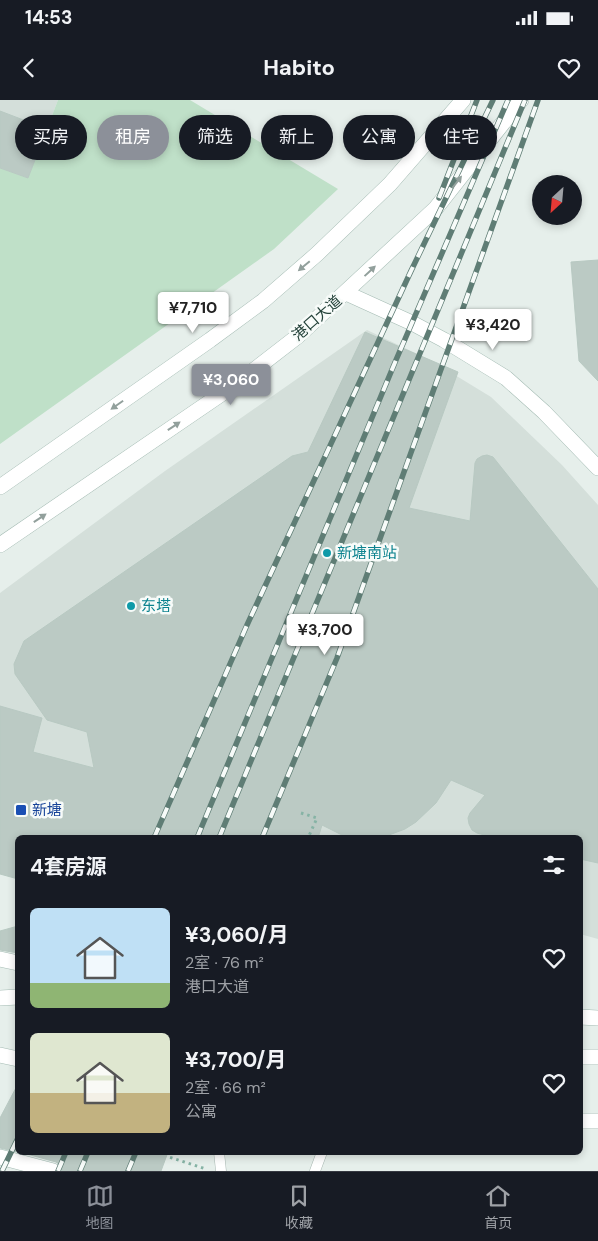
<!DOCTYPE html>
<html lang="zh">
<meta charset="utf-8">
<style>
:root{--surface:#171b24;--page:#20242c;--text:#f1f3f6;--muted:#9ea1a6;--line:#363941;--accent:#8c9099}
body{margin:0;font-family:"DM Sans","Noto Sans SC",sans-serif;background:var(--page);color:var(--text);height:100vh;display:flex;flex-direction:column;font-size:19px;white-space:nowrap}
*{box-sizing:border-box;margin:0}
p{font-size:16px;color:var(--muted)}
.icon{flex:none;width:28px;height:28px;fill:none;stroke:currentColor;stroke-width:2;stroke-linecap:round;stroke-linejoin:round}
.map{position:relative;flex:1;overflow:hidden}
.drawer{position:absolute;left:15px;top:735px;width:568px;height:320px;display:flex;flex-direction:column;background:var(--surface);border-radius:8px;box-shadow:0 2px 8px #0003}
.drawer>*{flex:none}
.banner{position:absolute;left:15px;top:15px;width:569px;height:45px;display:flex;gap:10px}
.needle{width:32px;rotate:206deg}
.controls{position:absolute;left:532px;top:75px;display:grid;gap:10px}
.controls a{display:grid;place-items:center;width:50px;height:50px;border-radius:50%;background:var(--surface);box-shadow:0 2px 8px #0003;font-size:25px}
.price{position:absolute;translate:-50% -42px;padding:0 11px;border-radius:5px;background:#fff;color:#222;font-size:16px;line-height:32px;filter:drop-shadow(0 1px 2px #0008)}
.price::after{content:'';position:absolute;left:50%;top:30px;width:15px;height:11px;margin-left:-8px;background:inherit;clip-path:polygon(0 0,100% 0,50% 100%)}
.price.active{background:var(--accent);color:#fff}
ul{padding:0;list-style:none}
li{display:flex;align-items:center;gap:15px;height:125px;padding:0 15px}
li span{display:grid;place-items:center;flex:none;width:140px;height:100px;border-radius:8px;color:#555}
li>.icon{margin-inline-start:auto}
span .icon{width:60px;height:60px;fill:#fffc;stroke-width:1}
li b{font-size:21px}
h2{display:flex;justify-content:space-between;align-items:center;height:60px;padding:0 15px;font-size:21px}
.tag{padding:0 18px;border-radius:22px;background:var(--surface);box-shadow:0 2px 8px #0003;font-size:18px;line-height:45px}
.tag.active{background:var(--accent);color:#fff}
.status{display:flex;justify-content:space-between;align-items:center;height:35px;padding:0 25px;background:var(--surface);direction:ltr}
.status svg{height:14px;fill:currentColor}
header{display:flex;justify-content:space-between;align-items:center;height:65px;padding:0 15px;background:var(--surface);font-size:22px;font-weight:700}
.tabs{display:flex;justify-content:space-around;align-items:center;height:70px;border-top:1px solid var(--line);background:var(--surface);font-size:14px;color:var(--muted)}
.tabs a{display:grid;justify-items:center;gap:2px}
.tabs .active{color:var(--accent)}
.map>svg:first-child{display:block}
.built{fill:#d4dfda}
.green{fill:#bfe0c8}
.building{fill:#bbcac4;stroke:#b8c9c2}
.lines{fill:none;stroke-linecap:round;stroke-linejoin:round}
.lane-casing{stroke:#a8b8b2;stroke-width:11}
.secondary-casing{stroke:#a4bbb3;stroke-width:16}
.path{stroke:#86b3a5;stroke-width:3;stroke-dasharray:2.5 4;stroke-linecap:butt}
.lane{stroke:#fff;stroke-width:10}
.secondary{stroke:#fff;stroke-width:15}
.rail-casing{stroke:#5f7d75;stroke-width:5.5}
.rail{stroke:#f7fbf9;stroke-width:4;stroke-dasharray:11;stroke-linecap:butt}
.path-bridge{stroke:#86b3a5;stroke-width:3;stroke-dasharray:2.5 4;stroke-linecap:butt}
.oneway{fill:#92a09c}
.culture-dot{fill:#0f9aa8;stroke:#f7fbf9;stroke-width:2}
.transit-dot{fill:#1a4fb4;stroke:#f7fbf9;stroke-width:2}
.labels{text-anchor:middle;dominant-baseline:central;stroke-width:5;stroke-linejoin:round;paint-order:stroke}
.street-label{font-size:15px;fill:#24423a;stroke:#f7fbf9}
.culture-label{font-size:15px;fill:#0d838f;stroke:#f7fbf9;text-anchor:start}
.transit-label{font-size:15px;fill:#164399;stroke:#f7fbf9;text-anchor:start}
</style>
<div class="status"><b>14:53</b><svg viewBox="0 0 49 12"><path d="M0 12V9h3v3zM5 12V6h3v6zM10 12V3h3v9zM15 12V0h3v12zM26 1h20v11H26zM47 4h2v5h-2z"/></svg></div>
<header><svg class="icon" aria-label="back" viewBox="0 0 24 24"><path d="M15 5l-7 7 7 7"/></svg>Habito<svg class="icon" aria-label="heart" viewBox="0 0 24 24"><path d="M12 20l-8-8c-3-5 5-10 8-4 3-6 11-1 8 4z"/></svg></header>
<div class="map">
<svg width="598" height="1071" viewBox="0 0 598 1071">
<rect width="100%" height="100%" fill="#e6efeb"/>
<g class="built">
<polygon points="0,0 58,0 28,78 0,68"/>
<polygon points="367,230 432,261 491,297 562,365 598,405 598,839 580,834 580,738 247,737 0,666 0,493 165,371"/>
</g>
<polygon class="green" points="58,0 190,0 338,89 274,149 0,344 0,68 28,78"/>
<g class="building">
<polygon points="0,11 47,29 28,78 0,68"/>
<polygon points="598,160 598,281 579,261 571,162"/>
<polygon points="365,232 458,272 409,408 470,421 475,363 477,359 482,356 487,355 493,357 598,489 598,763 580,759 580,738 495,738 477,733 472,730 469,724 468,718 470,713 485,695 451,680 436,703 416,722 405,729 381,738 348,738 322,725 318,738 18,738 18,779 0,774 0,606 42,618 33,652 94,668 87,632 47,620 15,574 14,564 24,541 292,356 308,352"/>
<polygon points="18,826 18,853 0,850 0,831"/>
<polygon points="18,984 18,1052 0,1048 0,1018"/>
<polygon points="20,1052 168,1052 161,1071 62,1071 60,1065 56,1062"/>
</g>
<g class="lines">
<g class="lane-casing">
<g id="lane">
<polyline points="219,1052 221,1071"/>
<polyline points="315,1071 322,1052"/>
</g>
</g>
<g class="secondary-casing">
<g id="secondary">
<polyline points="346,193 412,223 444,240 506,278 544,312 598,368"/>
<polyline points="0,387 210,240 263,201 317,154 390,84 463,0"/>
<polyline points="0,445 236,284 298,236 436,108 521,0"/>
<polyline points="0,859 18,863"/>
<polyline points="0,898 18,897"/>
<polyline points="580,917 598,918"/>
<polyline points="0,955 18,959"/>
<polyline points="580,957 598,957"/>
<polyline points="580,1021 598,1021"/>
<polyline points="0,1057 53,1071"/>
</g>
</g>
<polyline class="path" points="171,1052 169,1057 206,1069"/>
<use href="#lane" class="lane"/>
<use href="#secondary" class="secondary"/>
<g class="rail-casing">
<g id="rail">
<polyline points="439,98 477,0"/>
<polyline points="154,738 247,525 411,171 493,0"/>
<polyline points="197,738 396,260 508,0"/>
<polyline points="219,738 525,0"/>
<polyline points="262,738 337,558 538,0"/>
<polyline points="2,1071 18,1038"/>
<polyline points="58,1071 66,1052"/>
<polyline points="80,1071 88,1052"/>
<polyline points="128,1071 136,1052"/>
</g>
</g>
<use href="#rail" class="rail"/>
<polyline class="path-bridge" points="301,713 317,718 308,738"/>
</g>
<defs><path id="oneway-solid" d="M-6-.8H1V-3.2L6.5 0L1 3.2V.8H-6Z" transform="scale(1.25)"/></defs>
<g class="oneway">
<use href="#oneway-solid" transform="translate(457 82) rotate(-52)"/>
<use href="#oneway-solid" transform="translate(304 166) rotate(140)"/>
<use href="#oneway-solid" transform="translate(370 171) rotate(-43)"/>
<use href="#oneway-solid" transform="translate(117 305) rotate(145)"/>
<use href="#oneway-solid" transform="translate(174 326) rotate(-34)"/>
<use href="#oneway-solid" transform="translate(40 418) rotate(-34)"/>
</g>
<g class="culture-dot">
<circle cx="327" cy="453" r="5"/>
<circle cx="131" cy="506" r="5"/>
</g>
<rect class="transit-dot" x="15" y="704" width="12" height="12" rx="2.5"/>
<g class="labels">
<g class="street-label">
<text transform="translate(317 218) rotate(-41)">港口大道</text>
</g>
<g class="culture-label">
<text x="337" y="453">新塘南站</text>
<text x="141" y="506">东塔</text>
</g>
<g class="transit-label">
<text x="32" y="710">新塘</text>
</g>
</g>
</svg>
<div class="controls">
<a><svg class="needle" viewBox="-14 -14 28 28"><path d="M0-13l5 13h-10z" fill="#e53935"/><path d="M0 13l5-13h-10z" fill="#9ea1a6"/></svg></a>
</div>
<b class="price" style="left:193px;top:234px">¥7,710</b>
<b class="price" style="left:493px;top:251px">¥3,420</b>
<b class="price active" style="left:231px;top:306px">¥3,060</b>
<b class="price" style="left:325px;top:556px">¥3,700</b>
<div class="banner">
<a class="tag">买房</a>
<a class="tag active">租房</a>
<a class="tag">筛选</a>
<a class="tag">新上</a>
<a class="tag">公寓</a>
<a class="tag">住宅</a>
</div>
<section class="drawer">
<h2>4套房源<svg class="icon" aria-label="filters" viewBox="0 0 24 24"><path d="M4 7h16M4 17h16"/><circle cx="9" cy="7" r="2"/><circle cx="15" cy="17" r="2"/></svg></h2>
<ul>
<li><span style="background:linear-gradient(#bfe0f5 75%,#8fb573 0)"><svg class="icon" aria-label="home" viewBox="0 0 24 24"><path d="M3 11l9-7 9 7M6 9v11h12V9"/></svg></span><div><b>¥3,060/月</b><p>2室 · 76 m²</p><p>港口大道</p></div><svg class="icon" aria-label="heart" viewBox="0 0 24 24"><path d="M12 20l-8-8c-3-5 5-10 8-4 3-6 11-1 8 4z"/></svg></li>
<li><span style="background:linear-gradient(#dfe7d0 60%,#c2b280 0)"><svg class="icon" aria-label="home" viewBox="0 0 24 24"><path d="M3 11l9-7 9 7M6 9v11h12V9"/></svg></span><div><b>¥3,700/月</b><p>2室 · 66 m²</p><p>公寓</p></div><svg class="icon" aria-label="heart" viewBox="0 0 24 24"><path d="M12 20l-8-8c-3-5 5-10 8-4 3-6 11-1 8 4z"/></svg></li>
</ul>
</section>
</div>
<nav class="tabs">
<a class="active"><svg class="icon" aria-label="map" viewBox="0 0 24 24"><path d="M3 6l6-2 6 2 6-2v14l-6 2-6-2-6 2zM9 4v14M15 6v14"/></svg>地图</a>
<a><svg class="icon" aria-label="saved" viewBox="0 0 24 24"><path d="M7 4h10v16l-5-4-5 4z"/></svg>收藏</a>
<a><svg class="icon" aria-label="home" viewBox="0 0 24 24"><path d="M3 11l9-7 9 7M6 9v11h12V9"/></svg>首页</a>
</nav>
